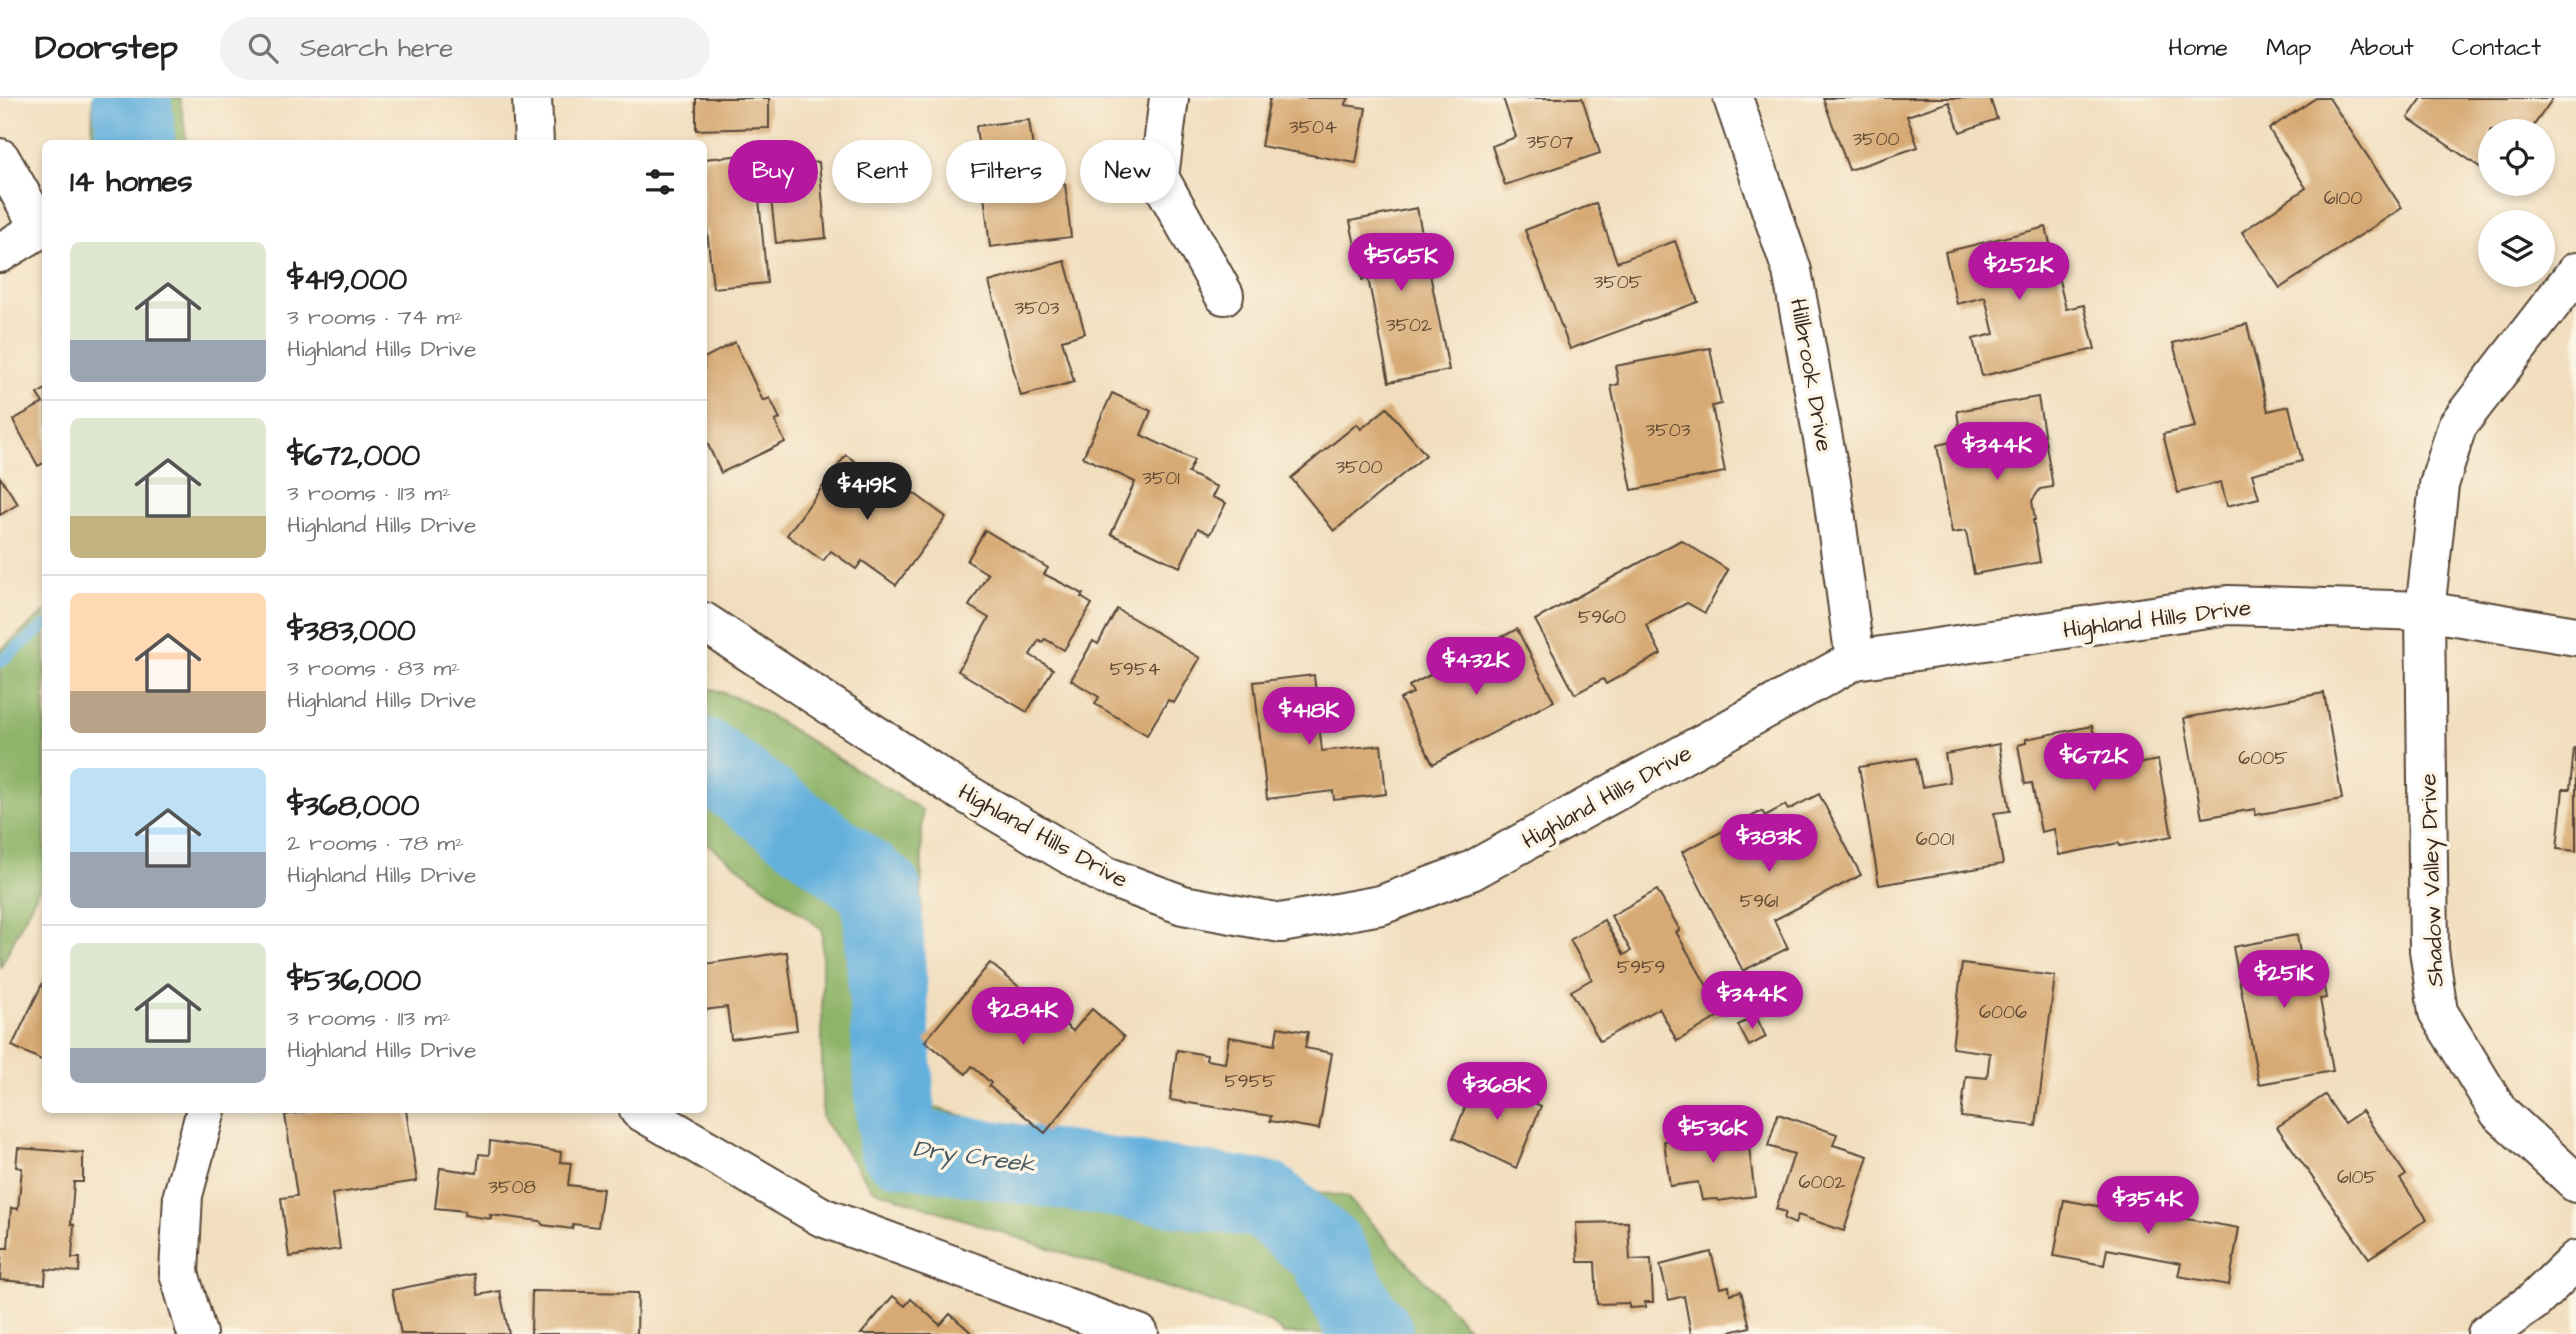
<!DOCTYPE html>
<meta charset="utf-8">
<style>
:root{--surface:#fff;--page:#f2f2f2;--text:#222;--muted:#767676;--line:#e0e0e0;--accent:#b5179e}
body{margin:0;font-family:"Architects Daughter",sans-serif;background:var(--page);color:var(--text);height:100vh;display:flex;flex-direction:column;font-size:26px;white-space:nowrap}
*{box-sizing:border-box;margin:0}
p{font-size:23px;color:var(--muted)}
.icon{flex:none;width:38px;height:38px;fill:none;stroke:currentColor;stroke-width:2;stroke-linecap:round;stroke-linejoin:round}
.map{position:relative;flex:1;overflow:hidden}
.drawer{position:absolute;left:42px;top:42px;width:665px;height:973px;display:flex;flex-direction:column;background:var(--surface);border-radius:10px;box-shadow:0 4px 10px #0003}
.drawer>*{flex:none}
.hud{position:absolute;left:728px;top:42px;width:665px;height:63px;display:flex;gap:14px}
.controls{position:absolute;left:2478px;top:21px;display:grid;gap:14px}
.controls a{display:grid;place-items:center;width:77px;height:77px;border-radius:50%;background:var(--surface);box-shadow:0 4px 10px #0003;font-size:35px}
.price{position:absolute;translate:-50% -60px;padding:0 16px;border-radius:24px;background:var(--accent);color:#fff;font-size:23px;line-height:46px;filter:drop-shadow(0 2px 4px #0008)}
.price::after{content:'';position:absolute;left:50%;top:42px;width:21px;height:16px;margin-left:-10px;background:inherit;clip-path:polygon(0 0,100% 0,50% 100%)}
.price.selected{background:#222;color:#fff}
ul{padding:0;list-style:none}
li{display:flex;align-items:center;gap:21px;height:175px;padding:0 28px}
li+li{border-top:2px solid var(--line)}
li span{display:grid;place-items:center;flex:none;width:196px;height:140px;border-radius:10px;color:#555}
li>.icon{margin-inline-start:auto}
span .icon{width:84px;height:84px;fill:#fffc;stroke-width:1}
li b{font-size:30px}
h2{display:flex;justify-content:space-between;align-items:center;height:84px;padding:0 28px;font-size:30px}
.tag{padding:0 24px;border-radius:32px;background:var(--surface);box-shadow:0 4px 10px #0003;font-size:24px;line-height:63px}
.tag.selected{background:var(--accent);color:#fff}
header{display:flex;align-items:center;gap:42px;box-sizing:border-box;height:98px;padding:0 35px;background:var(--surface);border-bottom:2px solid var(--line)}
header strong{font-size:33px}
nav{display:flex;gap:38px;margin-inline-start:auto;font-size:24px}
.search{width:490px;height:63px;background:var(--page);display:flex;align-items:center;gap:18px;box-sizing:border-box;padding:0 24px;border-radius:38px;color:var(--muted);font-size:26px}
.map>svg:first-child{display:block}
.forest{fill:#8eb469;stroke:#646f44;stroke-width:2}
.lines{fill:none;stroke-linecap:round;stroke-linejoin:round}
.stream{stroke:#64b0dd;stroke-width:12}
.river{stroke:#64b0dd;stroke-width:79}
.building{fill:#d7aa74}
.minor-casing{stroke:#564536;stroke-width:42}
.minor{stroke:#fff;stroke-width:38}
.labels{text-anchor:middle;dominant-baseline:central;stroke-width:7;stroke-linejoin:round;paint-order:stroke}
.number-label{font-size:19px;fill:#624a34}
.street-label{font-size:23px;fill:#3b2a1e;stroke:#fcf5e5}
.water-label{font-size:24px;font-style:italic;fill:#495961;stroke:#fcf5e5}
</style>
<header>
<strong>Doorstep</strong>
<div class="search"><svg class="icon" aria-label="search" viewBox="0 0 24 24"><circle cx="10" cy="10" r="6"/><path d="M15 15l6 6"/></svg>Search here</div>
<nav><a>Home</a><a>Map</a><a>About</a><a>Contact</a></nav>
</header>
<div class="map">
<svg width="2576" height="1236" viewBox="0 0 2576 1236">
<rect width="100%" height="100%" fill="#fcf5e5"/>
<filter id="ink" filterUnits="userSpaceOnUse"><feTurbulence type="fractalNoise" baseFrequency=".0143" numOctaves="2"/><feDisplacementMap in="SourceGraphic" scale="14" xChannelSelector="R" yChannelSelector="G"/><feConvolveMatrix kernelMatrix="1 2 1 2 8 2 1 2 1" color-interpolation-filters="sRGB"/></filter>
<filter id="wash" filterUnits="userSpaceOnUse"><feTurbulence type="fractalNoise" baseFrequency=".00686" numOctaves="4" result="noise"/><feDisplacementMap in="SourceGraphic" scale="28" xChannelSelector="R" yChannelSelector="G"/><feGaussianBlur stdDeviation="1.57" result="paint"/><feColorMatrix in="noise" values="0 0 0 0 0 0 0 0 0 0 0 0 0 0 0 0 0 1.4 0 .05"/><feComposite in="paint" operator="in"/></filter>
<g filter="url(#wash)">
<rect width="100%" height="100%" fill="#f1debe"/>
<g class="forest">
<polygon points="93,0 180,0 187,45 92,45"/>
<polygon points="45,514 45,778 0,870 0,553"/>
<polygon points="704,588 745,603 922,712 920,1006 1115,1060 1347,1099 1474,1236 1284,1236 1268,1223 872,1091 822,1020 822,831 704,743"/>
</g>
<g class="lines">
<polyline class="stream" points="0,564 46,527"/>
<g class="river">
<polyline points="132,0 136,46"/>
<polyline points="704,660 881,792 898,1048 1265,1102 1326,1152 1358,1216 1374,1236"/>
</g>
</g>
<g id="blocks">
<g class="building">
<polygon points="696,0 769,0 769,30 696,32"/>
<polygon points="1270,0 1349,0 1345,7 1366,10 1356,65 1261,48"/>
<polygon points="1503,0 1582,0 1600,55 1505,87 1492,48 1516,39"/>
<polygon points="1823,0 1990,0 1997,21 1960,34 1949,4 1907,18 1918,49 1849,72"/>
<polygon points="2316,0 2329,0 2402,110 2280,190 2242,134 2306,90 2269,31"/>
<polygon points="2422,0 2553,0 2530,33 2490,33 2490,76 2408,20"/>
<polygon points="1029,22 1033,50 1042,49 1046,88 1065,86 1071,139 990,149 976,28"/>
<polygon points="754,56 756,70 819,64 826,140 776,145 771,100 759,101 767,185 713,190 707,132 704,132 704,61"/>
<polygon points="1596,105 1617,164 1675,143 1698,204 1570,251 1525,132"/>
<polygon points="1417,110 1449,272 1389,284 1368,180 1362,182 1350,123"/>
<polygon points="2046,129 2066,211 2084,207 2095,251 1982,278 1973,241 1994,236 1985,199 1957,206 1945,154"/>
<polygon points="1065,163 1085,235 1062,242 1074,284 1021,298 989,184"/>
<polygon points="2247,226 2268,313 2289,308 2302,363 2252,376 2259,400 2227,408 2221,384 2178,395 2163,336 2195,329 2173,245"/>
<polygon points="735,244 763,303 770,300 780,321 775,323 785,344 721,375 704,338 704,260"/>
<polygon points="1710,250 1721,306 1712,308 1725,374 1632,392 1611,288 1619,286 1615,268"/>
<polygon points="46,291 46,364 38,368 13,322 43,305 37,296"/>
<polygon points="1112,295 1151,313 1141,337 1194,362 1188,375 1217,389 1212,399 1226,405 1210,436 1198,430 1180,469 1111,436 1135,384 1083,359"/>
<polygon points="2038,299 2053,389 2040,391 2032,403 2035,422 2033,422 2040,464 1974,476 1966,433 1952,435 1937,347 1961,342 1957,313"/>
<polygon points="1387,310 1426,357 1334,433 1291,380 1357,326 1361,331"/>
<polygon points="846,357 883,383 888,376 946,419 896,487 862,463 856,471 831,453 823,463 787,437"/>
<polygon points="0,379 18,406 0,417"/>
<polygon points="985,432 1048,470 1044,476 1083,496 1081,499 1092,506 1064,552 1045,541 1042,544 1039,542 1030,557 1053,571 1027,614 958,573 989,520 969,508 988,476 967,463"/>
<polygon points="1681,442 1728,472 1705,515 1687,505 1646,527 1661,556 1606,586 1603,581 1575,596 1535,522"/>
<polygon points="1117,511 1200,560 1174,605 1168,602 1147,637 1095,606 1099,599 1071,582 1093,543 1098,546"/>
<polygon points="1517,531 1554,603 1433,666 1400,601 1413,595 1409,588"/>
<polygon points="1314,577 1322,653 1381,647 1386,696 1334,702 1333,693 1267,701 1254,584"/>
<polygon points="2324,595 2342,701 2255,717 2255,711 2202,720 2184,620"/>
<polygon points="2092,628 2095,642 2085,644 2088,658 2134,649 2138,666 2158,662 2172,738 2120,748 2119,745 2059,757 2054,731 2041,734 2032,685 2025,686 2018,647 2026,645 2026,641"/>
<polygon points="1999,646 2010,713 1994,715 2003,766 1879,787 1859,669 1916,660 1922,689 1950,684 1945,656"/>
<polygon points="2574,650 2576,650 2576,753 2557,751 2563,691 2570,691"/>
<polygon points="1819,696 1861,777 1774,822 1788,850 1743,873 1682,754 1762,713 1765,718 1785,707 1788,712"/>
<polygon points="1657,792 1680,832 1676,834 1723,916 1677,943 1659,910 1600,943 1571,893 1592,881 1570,842 1604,822 1624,857 1631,853 1611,818"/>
<polygon points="2297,837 2301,862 2318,859 2319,863 2326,900 2320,901 2333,973 2259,986 2233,849"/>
<polygon points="787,854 797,932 731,941 727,909 704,912 704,866"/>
<polygon points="990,865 1073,933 1092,911 1124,939 1045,1035 989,988 991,985 972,968 966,976 925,943"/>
<polygon points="1962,866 2055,878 2036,1028 1961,1019 1966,978 1987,980 1990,955 1952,950"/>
<polygon points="46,878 46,964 12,948"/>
<polygon points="1756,918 1766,939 1749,948 1738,927"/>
<polygon points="1278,929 1308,934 1305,950 1332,955 1319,1031 1270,1023 1271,1018 1170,1002 1177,952 1207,957 1206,962 1225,965 1229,939 1275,947"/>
<polygon points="1477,978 1541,1008 1516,1070 1453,1040"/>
<polygon points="2325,997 2344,1025 2362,1013 2406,1077 2400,1081 2427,1121 2369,1160 2277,1029"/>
<polygon points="318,1012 406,1012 417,1083 332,1096 340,1151 289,1159 281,1100 297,1098 285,1017"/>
<polygon points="1778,1016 1837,1036 1833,1047 1868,1058 1844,1133 1798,1117 1795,1126 1784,1121 1786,1114 1776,1111 1794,1056 1768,1048"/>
<polygon points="1747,1033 1755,1098 1718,1103 1717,1101 1702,1102 1698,1084 1670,1088 1664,1043"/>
<polygon points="490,1043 561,1054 560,1064 571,1065 568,1087 603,1091 598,1129 573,1126 572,1131 543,1127 540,1123 490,1117 491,1121 464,1117 465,1113 435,1110 440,1070 477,1075 479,1056 489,1057"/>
<polygon points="18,1050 83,1055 83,1084 74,1084 71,1126 74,1127 72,1160 80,1160 79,1174 46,1171 45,1186 0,1182 2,1150 8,1150 11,1110 18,1111 22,1070 16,1069"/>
<polygon points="2123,1093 2177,1103 2175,1119 2239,1130 2229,1187 2178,1178 2181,1165 2107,1151 2104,1167 2054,1158 2064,1102 2119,1112"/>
<polygon points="1628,1124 1630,1162 1651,1161 1653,1204 1645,1204 1646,1209 1629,1210 1629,1205 1597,1206 1595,1164 1578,1164 1576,1125"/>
<polygon points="1711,1154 1720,1190 1729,1188 1730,1196 1741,1193 1750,1229 1722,1236 1691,1236 1684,1198 1669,1202 1660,1167"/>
<polygon points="474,1176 478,1197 500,1193 509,1236 401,1236 392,1192"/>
<polygon points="532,1193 638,1195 637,1236 531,1236"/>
<polygon points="893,1198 905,1208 911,1201 940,1227 950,1216 973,1236 861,1236"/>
</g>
</g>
</g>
<g filter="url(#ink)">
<use href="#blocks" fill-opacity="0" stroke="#564536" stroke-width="2"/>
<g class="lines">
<g class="minor-casing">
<g id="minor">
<polyline points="532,0 534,46"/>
<polyline points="1169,0 1159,79 1224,197"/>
<polyline points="1733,0 1792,173 1831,384 1855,562"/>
<polyline points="0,60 40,130"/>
<polyline points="0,155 46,127"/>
<polyline points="2576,174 2457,328 2439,387 2425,513 2429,852 2438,914 2499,1014 2576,1085"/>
<polyline points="704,524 953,688 1106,778 1183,807 1281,825 1381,807 1471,773 1855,562 2228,507 2425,513 2576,538"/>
<polyline points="639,1012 822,1119 1139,1236"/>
<polyline points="197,1236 179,1175 183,1097 206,1012"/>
<polyline points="2487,1236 2534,1203 2576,1162"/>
</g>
</g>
<use href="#minor" class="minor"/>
</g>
</g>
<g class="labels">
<g class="number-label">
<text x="1313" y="29">3504</text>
<text x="1876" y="41">3500</text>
<text x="1550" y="44">3507</text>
<text x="2343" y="100">6100</text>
<text x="1618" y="184">3505</text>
<text x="1037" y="210">3503</text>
<text x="1409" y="227">3502</text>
<text x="1668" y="332">3503</text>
<text x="1359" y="369">3500</text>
<text x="1161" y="380">3501</text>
<text x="1602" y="519">5960</text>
<text x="1135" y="571">5954</text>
<text x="2263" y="660">6005</text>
<text x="1935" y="741">6001</text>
<text x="1759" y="803">5961</text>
<text x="1641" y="869">5959</text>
<text x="2003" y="914">6006</text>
<text x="1250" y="983">5955</text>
<text x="2357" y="1079">6105</text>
<text x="1822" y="1084">6002</text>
<text x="512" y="1089">3508</text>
</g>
<g class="street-label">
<text transform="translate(1811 277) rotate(80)">Hillbrook Drive</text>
<text transform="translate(2157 521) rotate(-7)">Highland Hills Drive</text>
<text transform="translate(1607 699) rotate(-29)">Highland Hills Drive</text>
<text transform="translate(1043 738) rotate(29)">Highland Hills Drive</text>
<text transform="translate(2432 782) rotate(-92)">Shadow Valley Drive</text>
</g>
<g class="water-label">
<text transform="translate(974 1059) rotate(8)">Dry Creek</text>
</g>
</g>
</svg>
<div class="controls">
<a><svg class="icon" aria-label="locate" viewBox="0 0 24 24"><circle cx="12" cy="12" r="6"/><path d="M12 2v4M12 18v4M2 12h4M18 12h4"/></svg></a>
<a><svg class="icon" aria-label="layers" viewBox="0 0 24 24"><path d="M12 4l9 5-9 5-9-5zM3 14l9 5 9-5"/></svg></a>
</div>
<b class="price" style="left:1401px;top:195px">$565K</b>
<b class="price" style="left:2019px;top:204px">$252K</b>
<b class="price" style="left:1997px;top:384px">$344K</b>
<b class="price selected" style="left:867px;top:424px">$419K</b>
<b class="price" style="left:1476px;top:599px">$432K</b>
<b class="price" style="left:1309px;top:649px">$418K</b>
<b class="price" style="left:2094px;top:695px">$672K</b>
<b class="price" style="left:1769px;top:776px">$383K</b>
<b class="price" style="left:2284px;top:912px">$251K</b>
<b class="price" style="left:1752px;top:933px">$344K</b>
<b class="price" style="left:1023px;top:949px">$284K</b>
<b class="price" style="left:1497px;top:1024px">$368K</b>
<b class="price" style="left:1713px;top:1067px">$536K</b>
<b class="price" style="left:2148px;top:1138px">$354K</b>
<div class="hud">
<a class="tag selected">Buy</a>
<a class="tag">Rent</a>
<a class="tag">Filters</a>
<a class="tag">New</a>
</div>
<section class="drawer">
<h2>14 homes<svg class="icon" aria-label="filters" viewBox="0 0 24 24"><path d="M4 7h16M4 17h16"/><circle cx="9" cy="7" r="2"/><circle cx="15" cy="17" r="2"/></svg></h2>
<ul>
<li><span style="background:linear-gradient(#dfe7d0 70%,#9aa5b1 0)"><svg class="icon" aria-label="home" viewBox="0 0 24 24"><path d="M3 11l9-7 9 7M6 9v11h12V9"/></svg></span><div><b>$419,000</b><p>3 rooms · 74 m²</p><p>Highland Hills Drive</p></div></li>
<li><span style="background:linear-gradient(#dfe7d0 70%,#c2b280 0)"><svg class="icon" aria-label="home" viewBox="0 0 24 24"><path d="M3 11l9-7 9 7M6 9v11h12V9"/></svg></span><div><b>$672,000</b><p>3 rooms · 113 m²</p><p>Highland Hills Drive</p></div></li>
<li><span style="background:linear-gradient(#ffd9b3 70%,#b9a48a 0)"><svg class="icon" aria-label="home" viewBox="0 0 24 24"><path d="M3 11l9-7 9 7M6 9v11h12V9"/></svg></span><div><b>$383,000</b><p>3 rooms · 83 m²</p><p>Highland Hills Drive</p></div></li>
<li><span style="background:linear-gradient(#bfe0f5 60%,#9aa5b1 0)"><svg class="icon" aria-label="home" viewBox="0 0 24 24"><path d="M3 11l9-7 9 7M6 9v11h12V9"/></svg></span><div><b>$368,000</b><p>2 rooms · 78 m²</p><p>Highland Hills Drive</p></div></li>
<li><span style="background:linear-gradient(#dfe7d0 75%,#9aa5b1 0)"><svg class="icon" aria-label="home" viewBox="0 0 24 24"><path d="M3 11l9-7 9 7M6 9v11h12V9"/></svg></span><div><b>$536,000</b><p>3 rooms · 113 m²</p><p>Highland Hills Drive</p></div></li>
</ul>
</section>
</div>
